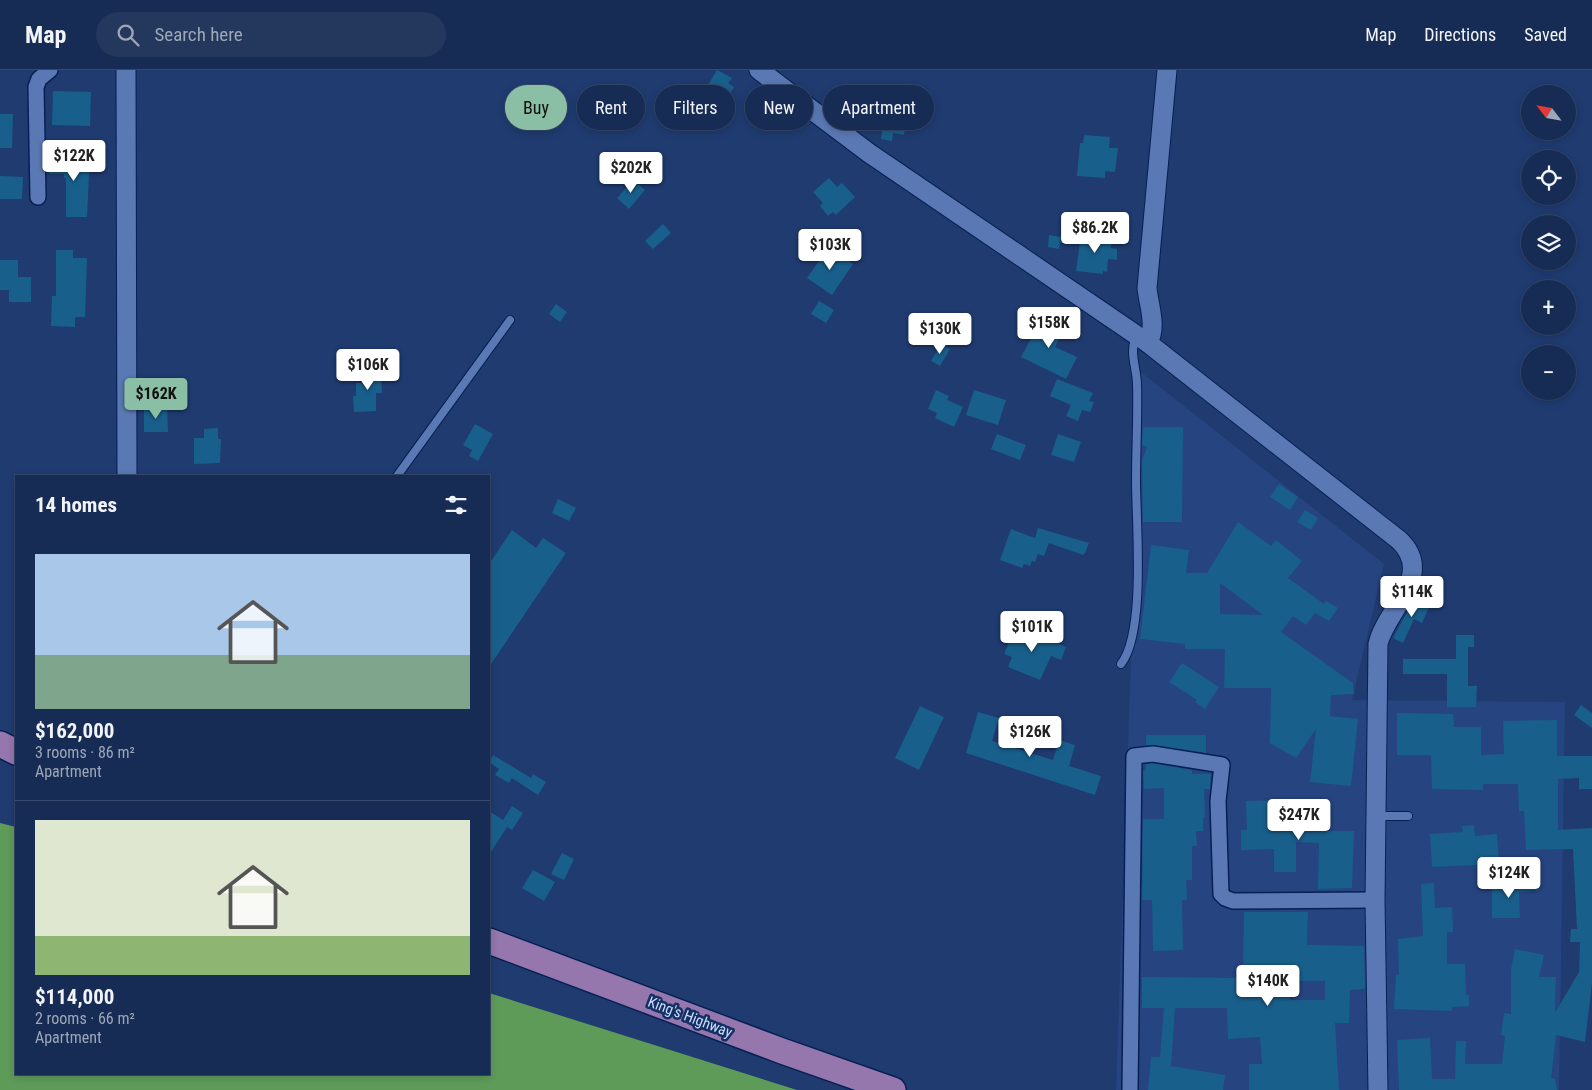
<!DOCTYPE html>
<meta charset="utf-8">
<style>
:root{--surface:#172c54;--page:#24385e;--text:#f1f3f6;--muted:#9ea7b8;--line:#36486b;--accent:#8abfa5}
body{margin:0;font-family:"Roboto Condensed",sans-serif;background:var(--page);color:var(--text);height:100vh;display:flex;flex-direction:column;font-size:19px;white-space:nowrap}
*{box-sizing:border-box;margin:0}
p{font-size:16px;color:var(--muted)}
.icon{flex:none;width:28px;height:28px;fill:none;stroke:currentColor;stroke-width:2;stroke-linecap:round;stroke-linejoin:round}
.map{position:relative;flex:1;overflow:hidden}
.side{position:absolute;left:15px;top:405px;width:475px;height:600px;display:flex;flex-direction:column;background:var(--surface);border-radius:0px;box-shadow:0 2px 8px #0003,0 0 0 1px var(--line)}
.side>*{flex:none}
.guide{position:absolute;left:505px;top:15px;width:475px;height:45px;display:flex;gap:10px}
.needle{width:32px;rotate:301deg}
.tools{position:absolute;left:1521px;top:15px;display:grid;gap:10px}
.tools a{display:grid;place-items:center;width:55px;height:55px;border-radius:50%;background:var(--surface);box-shadow:0 2px 8px #0003,0 0 0 1px var(--line);font-size:25px}
.price{position:absolute;translate:-50% -42px;padding:0 11px;border-radius:5px;background:#fff;color:#222;font-size:16px;line-height:32px;filter:drop-shadow(0 1px 2px #0008)}
.price::after{content:'';position:absolute;left:50%;top:30px;width:15px;height:11px;margin-left:-8px;background:inherit;clip-path:polygon(0 0,100% 0,50% 100%)}
.price.current{background:var(--accent);color:#111}
ul{padding:0;list-style:none}
li{display:grid;align-content:center;gap:10px;height:265px;padding:0 20px}
li+li{border-top:1px solid var(--line)}
li span{display:grid;place-items:center;height:155px;border-radius:0px;color:#555}
li>.icon{margin-inline-start:auto}
span .icon{width:90px;height:90px;fill:#fffc;stroke-width:1}
li b{font-size:21px}
h2{display:flex;justify-content:space-between;align-items:center;height:60px;padding:0 20px;font-size:21px}
.tag{padding:0 18px;border-radius:22px;background:var(--surface);box-shadow:0 2px 8px #0003,0 0 0 1px var(--line);font-size:18px;line-height:45px}
.tag.current{background:var(--accent);color:#111}
header{display:flex;align-items:center;gap:30px;box-sizing:border-box;height:70px;padding:0 25px;background:var(--surface);border-bottom:1px solid var(--line)}
header strong{font-size:24px}
nav{display:flex;gap:28px;margin-inline-start:auto;font-size:18px}
.search{width:350px;height:45px;background:var(--page);display:flex;align-items:center;gap:12px;box-sizing:border-box;padding:0 18px;border-radius:28px;color:var(--muted);font-size:19px}
.map>svg:first-child{display:block}
.built{fill:#254480}
.water{fill:#5e9b59}
.building{fill:#195f8c;fill-rule:evenodd}
.lines{fill:none;stroke-linecap:round;stroke-linejoin:round}
.service-casing{stroke:#072053;stroke-width:10}
.minor-casing{stroke:#072053;stroke-width:18}
.tertiary-casing{stroke:#072053;stroke-width:21}
.trunk-casing{stroke:#072053;stroke-width:28}
.service{stroke:#5a79b4;stroke-width:8}
.minor{stroke:#5a79b4;stroke-width:15}
.tertiary{stroke:#5a79b4;stroke-width:19}
.trunk{stroke:#9576ad;stroke-width:25}
.labels{text-anchor:middle;dominant-baseline:central;stroke-width:5;stroke-linejoin:round;paint-order:stroke}
.street-label{font-size:15px;fill:#cbddfe;stroke:#153064}
</style>
<header>
<strong>Map</strong>
<div class="search"><svg class="icon" aria-label="search" viewBox="0 0 24 24"><circle cx="10" cy="10" r="6"/><path d="M15 15l6 6"/></svg>Search here</div>
<nav><a>Map</a><a>Directions</a><a>Saved</a></nav>
</header>
<div class="map">
<svg width="1592" height="1020" viewBox="0 0 1592 1020">
<rect width="100%" height="100%" fill="#1f3b70"/>
<polygon class="built" points="1141,302 1384,494 1352,630 1565,632 1559,1020 1116,1020"/>
<polygon class="water" points="0,753 16,757 16,1004 489,1004 489,923 797,1020 0,1020"/>
<g class="building">
<polygon points="717,0 732,8 728,13 734,17 726,30 706,18"/>
<polygon points="53,21 91,22 90,56 52,55"/>
<polygon points="896,28 908,30 908,35 916,36 913,59 905,58 904,65 893,63 892,71 881,69 886,31 895,33"/>
<polygon points="0,44 13,44 12,78 0,78"/>
<polygon points="1084,65 1110,67 1109,78 1118,78 1115,102 1105,101 1105,108 1077,106 1080,73 1083,73"/>
<polygon points="66,82 90,84 87,147 66,147 66,108 64,108 64,104 49,104 49,90 65,90"/>
<polygon points="0,106 23,107 22,129 0,129"/>
<polygon points="829,108 837,117 842,113 855,127 836,145 833,142 828,146 820,136 823,133 813,122"/>
<polygon points="633,110 645,120 629,139 617,128"/>
<polygon points="663,154 671,163 653,179 645,171"/>
<polygon points="1049,165 1061,167 1059,179 1048,177"/>
<polygon points="1081,165 1112,167 1111,178 1117,179 1117,190 1108,189 1107,202 1103,201 1103,204 1076,201"/>
<polygon points="829,177 853,194 832,225 807,208"/>
<polygon points="56,180 73,180 73,188 87,188 85,247 75,247 75,257 51,256 52,226 56,226"/>
<polygon points="0,190 18,190 18,207 31,207 31,232 9,232 9,220 0,220"/>
<polygon points="819,231 834,240 826,253 811,244"/>
<polygon points="556,234 567,242 560,252 549,244"/>
<polygon points="1044,245 1066,255 1055,277 1077,287 1066,309 1021,287"/>
<polygon points="941,274 950,279 940,296 931,291"/>
<polygon points="381,300 382,323 376,323 376,341 354,342 353,326 356,326 356,313 362,313 362,301"/>
<polygon points="1057,309 1093,323 1089,331 1094,332 1090,342 1082,340 1078,351 1066,346 1071,335 1050,326"/>
<polygon points="936,320 949,326 947,330 963,337 954,357 935,348 937,343 928,339"/>
<polygon points="974,320 1006,330 998,355 966,345"/>
<polygon points="144,337 167,337 168,362 144,362"/>
<polygon points="475,354 493,364 478,391 469,386 472,380 463,375"/>
<polygon points="1143,357 1183,357 1182,452 1143,452 1142,391 1147,377 1142,375"/>
<polygon points="218,358 218,369 221,369 220,393 194,394 194,368 204,368 204,359"/>
<polygon points="997,364 1026,375 1020,390 991,379"/>
<polygon points="1058,364 1081,372 1074,392 1051,385"/>
<polygon points="1279,414 1298,427 1290,440 1270,427"/>
<polygon points="558,429 576,438 569,451 552,443"/>
<polygon points="1305,440 1318,448 1311,460 1297,452"/>
<path d="M1238 452 1271 476 1276 470 1302 491 1288 508 1324 534 1326 531 1338 538 1329 551 1315 543 1306 555 1293 546 1281 562 1353 613 1354 624 1331 625 1330 646 1358 649 1351 716 1310 712 1316 659 1296 688 1270 673 1271 618H1224L1225 579H1185V574L1140 569 1151 475 1189 480 1186 503H1207ZM1220 513 1263 545 1220 544Z"/>
<polygon points="1038,458 1089,473 1085,483 1083,485 1049,473 1044,486 1038,484 1035,492 1032,491 1030,496 1024,494 1022,498 1000,490 1011,459 1035,468"/>
<polygon points="512,460 536,478 543,468 566,483 489,597 489,494"/>
<polygon points="1416,526 1431,533 1422,553 1414,549 1403,573 1393,568"/>
<polygon points="1016,556 1066,577 1061,590 1051,586 1040,610 1008,597 1012,587 1004,584"/>
<polygon points="1456,565 1474,565 1474,577 1468,577 1468,616 1477,616 1476,637 1447,637 1447,604 1403,604 1403,589 1456,589"/>
<polygon points="1182,593 1219,617 1205,639 1195,632 1197,630 1169,612"/>
<polygon points="1581,635 1592,643 1592,658 1574,645"/>
<polygon points="920,636 944,647 919,700 895,688"/>
<polygon points="978,642 999,648 992,671 1053,690 1059,670 1075,675 1069,696 1101,706 1095,725 966,683"/>
<polygon points="1397,643 1453,644 1454,657 1481,657 1481,685 1504,684 1503,651 1557,650 1557,686 1592,686 1592,719 1579,719 1579,708 1558,709 1558,760 1592,758 1592,913 1585,972 1556,965 1551,1008 1555,1009 1557,1020 1399,1020 1397,970 1430,968 1432,1009 1455,1009 1456,971 1466,971 1465,994 1502,994 1505,966 1501,965 1504,943 1511,944 1511,899 1515,879 1544,885 1539,907 1556,907 1555,943 1579,902 1580,872 1570,872 1571,859 1577,859 1573,779 1526,780 1524,741 1519,741 1518,714 1483,714 1483,720 1432,719 1431,685 1397,685"/>
<polygon points="1146,665 1206,665 1206,683 1146,675"/>
<polygon points="493,685 531,708 533,704 546,712 538,725 512,708 509,713 495,705 499,699 489,692"/>
<polygon points="1153,693 1192,700 1192,704 1211,704 1210,719 1204,719 1205,748 1203,748 1203,761 1196,761 1197,776 1192,776 1192,810 1186,810 1187,830 1182,830 1183,880 1153,881 1152,830 1142,830 1143,749 1164,749 1164,718 1144,719 1143,701 1146,700 1146,694"/>
<polygon points="1290,730 1290,740 1319,740 1319,761 1354,761 1352,818 1318,819 1319,773 1296,772 1296,802 1274,802 1274,779 1241,780 1241,760 1247,760 1246,731"/>
<polygon points="512,736 523,743 512,760 507,757 489,785 489,741 503,750"/>
<polygon points="1474,755 1475,766 1497,764 1499,794 1432,797 1430,764 1463,762 1462,756"/>
<polygon points="562,783 574,789 564,810 551,804"/>
<polygon points="533,800 555,812 544,831 522,818"/>
<polygon points="1434,813 1435,838 1452,837 1453,862 1447,862 1447,894 1465,894 1466,925 1469,925 1469,936 1452,937 1452,941 1394,939 1396,905 1399,905 1398,869 1423,866 1421,814"/>
<polygon points="1492,813 1539,813 1539,820 1519,822 1520,848 1492,848"/>
<path d="M1244 842H1308L1307 875 1364 876 1365 919 1350 920 1349 953H1335L1339 1020H1249V994H1262L1260 967 1228 969 1227 938H1175L1171 996 1225 1005 1223 1020H1148L1151 987H1160L1164 938H1142V907L1243 908ZM1290 911H1325V930H1290Z"/>
</g>
<g class="lines">
<g class="service-casing">
<g id="service">
<polyline points="397,406 510,250"/>
<path d="M1121 594C1146 562 1136 453 1136 410 1136 378 1138 346 1137 314 1137 299 1128 280 1137 266"/>
<polyline points="1376,746 1408,746"/>
</g>
</g>
<g class="minor-casing">
<g id="minor">
<polyline points="38,127 36,17 39,9 50,0"/>
<polyline points="1130,1020 1134,686 1153,684 1222,695 1218,731 1221,824 1225,828 1233,831 1375,830"/>
</g>
</g>
<g class="tertiary-casing">
<g id="tertiary">
<polyline points="126,0 127,406"/>
<polyline points="759,0 869,83 1148,273"/>
<path d="M1167 0 1147 218C1149 237 1157 256 1148 273L1399 470C1436 505 1386 539 1378 574L1375 830 1378 1020"/>
</g>
</g>
<g class="trunk-casing">
<g id="trunk">
<polyline points="0,674 16,682"/>
<polyline points="489,871 782,981 893,1020"/>
</g>
</g>
<use href="#service" class="service"/>
<use href="#minor" class="minor"/>
<use href="#tertiary" class="tertiary"/>
<use href="#trunk" class="trunk"/>
</g>
<g class="labels">
<g class="street-label">
<text transform="translate(690 947) rotate(21)">King's Highway</text>
</g>
</g>
</svg>
<div class="tools">
<a><svg class="needle" viewBox="-14 -14 28 28"><path d="M0-13l5 13h-10z" fill="#e53935"/><path d="M0 13l5-13h-10z" fill="#9ea7b8"/></svg></a>
<a><svg class="icon" aria-label="locate" viewBox="0 0 24 24"><circle cx="12" cy="12" r="6"/><path d="M12 2v4M12 18v4M2 12h4M18 12h4"/></svg></a>
<a><svg class="icon" aria-label="layers" viewBox="0 0 24 24"><path d="M12 4l9 5-9 5-9-5zM3 14l9 5 9-5"/></svg></a>
<a>+</a>
<a>−</a>
</div>
<b class="price" style="left:74px;top:112px">$122K</b>
<b class="price" style="left:631px;top:124px">$202K</b>
<b class="price" style="left:1095px;top:184px">$86.2K</b>
<b class="price" style="left:830px;top:201px">$103K</b>
<b class="price" style="left:1049px;top:279px">$158K</b>
<b class="price" style="left:940px;top:285px">$130K</b>
<b class="price" style="left:368px;top:321px">$106K</b>
<b class="price current" style="left:156px;top:350px">$162K</b>
<b class="price" style="left:1412px;top:548px">$114K</b>
<b class="price" style="left:1032px;top:583px">$101K</b>
<b class="price" style="left:1030px;top:688px">$126K</b>
<b class="price" style="left:1299px;top:771px">$247K</b>
<b class="price" style="left:1509px;top:829px">$124K</b>
<b class="price" style="left:1268px;top:937px">$140K</b>
<div class="guide">
<a class="tag current">Buy</a>
<a class="tag">Rent</a>
<a class="tag">Filters</a>
<a class="tag">New</a>
<a class="tag">Apartment</a>
</div>
<section class="side">
<h2>14 homes<svg class="icon" aria-label="filters" viewBox="0 0 24 24"><path d="M4 7h16M4 17h16"/><circle cx="9" cy="7" r="2"/><circle cx="15" cy="17" r="2"/></svg></h2>
<ul>
<li><span style="background:linear-gradient(#a9c7e8 65%,#7fa58c 0)"><svg class="icon" aria-label="home" viewBox="0 0 24 24"><path d="M3 11l9-7 9 7M6 9v11h12V9"/></svg></span><div><b>$162,000</b><p>3 rooms · 86 m²</p><p>Apartment</p></div></li>
<li><span style="background:linear-gradient(#dfe7d0 75%,#8fb573 0)"><svg class="icon" aria-label="home" viewBox="0 0 24 24"><path d="M3 11l9-7 9 7M6 9v11h12V9"/></svg></span><div><b>$114,000</b><p>2 rooms · 66 m²</p><p>Apartment</p></div></li>
</ul>
</section>
</div>
